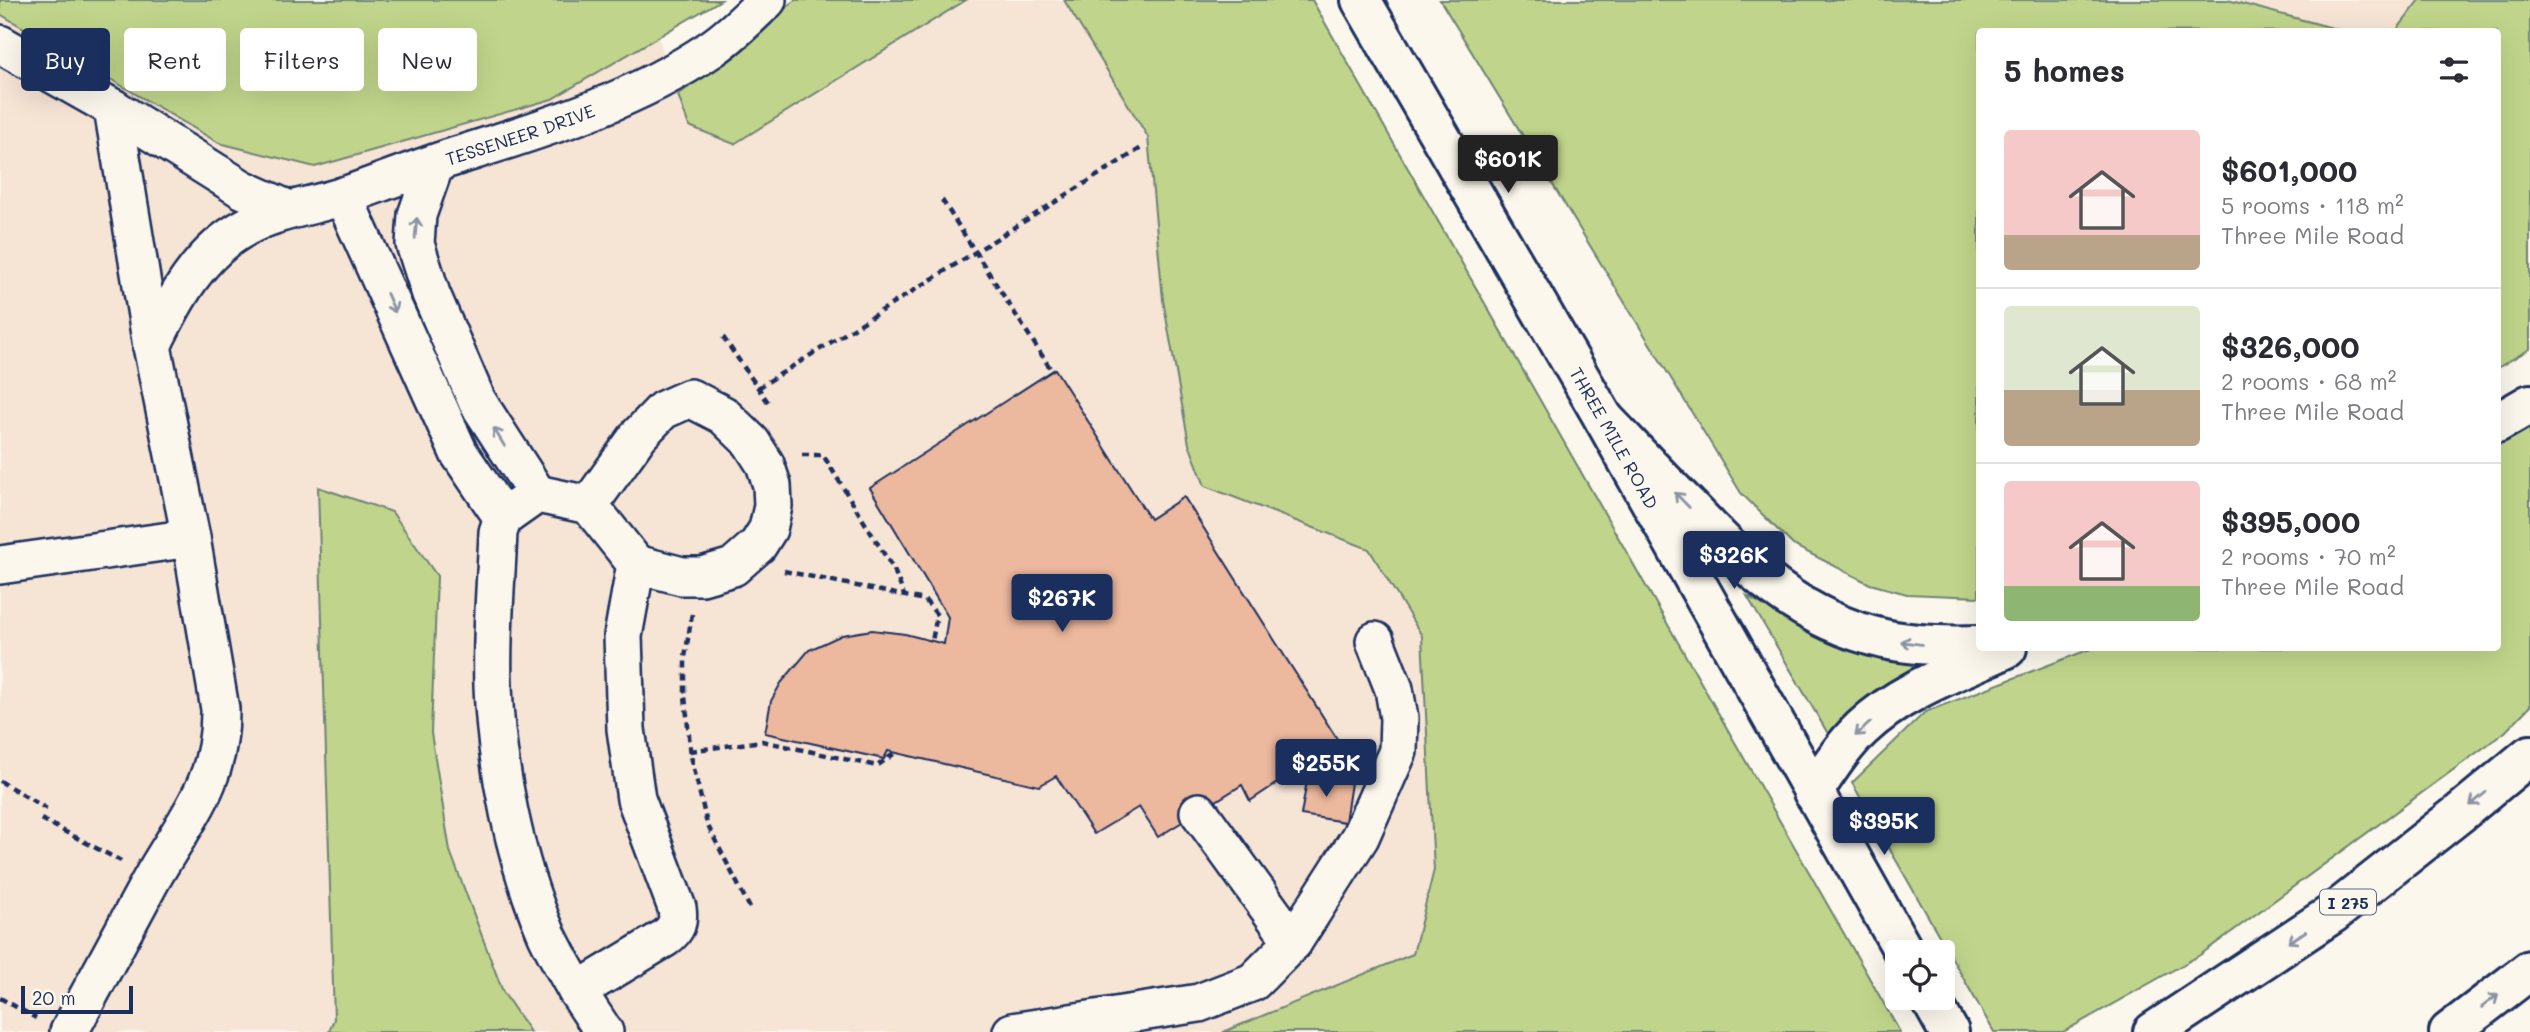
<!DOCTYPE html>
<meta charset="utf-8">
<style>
:root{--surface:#fff;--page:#f2f2f3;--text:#2b2b33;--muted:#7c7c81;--line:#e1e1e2;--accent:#1b2f5e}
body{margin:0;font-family:Mali,sans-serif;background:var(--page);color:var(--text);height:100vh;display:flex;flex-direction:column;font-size:26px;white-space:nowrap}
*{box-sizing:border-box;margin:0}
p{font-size:23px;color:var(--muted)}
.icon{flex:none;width:38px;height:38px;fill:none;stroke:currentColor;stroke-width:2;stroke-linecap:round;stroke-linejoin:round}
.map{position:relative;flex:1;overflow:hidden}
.side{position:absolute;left:1976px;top:28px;width:525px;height:623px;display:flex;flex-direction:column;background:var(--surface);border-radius:7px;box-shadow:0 7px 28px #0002}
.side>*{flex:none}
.hud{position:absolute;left:21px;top:28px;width:665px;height:63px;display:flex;gap:14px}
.buttons{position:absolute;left:1885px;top:940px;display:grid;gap:14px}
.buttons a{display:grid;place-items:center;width:70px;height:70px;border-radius:7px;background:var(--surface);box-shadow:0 7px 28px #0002;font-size:35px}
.scale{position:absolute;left:21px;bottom:18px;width:112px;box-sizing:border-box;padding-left:7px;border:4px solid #1b2f5e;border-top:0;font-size:19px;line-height:24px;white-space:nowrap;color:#1b2f5e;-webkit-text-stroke:5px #fbf7ec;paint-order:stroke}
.price{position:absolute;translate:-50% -60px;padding:0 16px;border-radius:7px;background:var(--accent);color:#fff;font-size:23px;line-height:46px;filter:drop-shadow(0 2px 4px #0008)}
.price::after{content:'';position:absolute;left:50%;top:42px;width:21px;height:16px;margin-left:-10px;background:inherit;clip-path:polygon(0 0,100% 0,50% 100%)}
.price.on{background:#222;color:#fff}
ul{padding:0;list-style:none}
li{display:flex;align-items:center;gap:21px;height:175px;padding:0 28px}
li+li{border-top:2px solid var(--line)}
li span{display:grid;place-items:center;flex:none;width:196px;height:140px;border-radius:7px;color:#555}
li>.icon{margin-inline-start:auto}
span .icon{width:84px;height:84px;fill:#fffc;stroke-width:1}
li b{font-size:30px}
h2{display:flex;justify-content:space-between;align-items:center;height:84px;padding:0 28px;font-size:30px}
.pill{padding:0 24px;border-radius:7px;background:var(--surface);box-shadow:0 7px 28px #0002;font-size:24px;line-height:63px}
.pill.on{background:var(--accent);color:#fff}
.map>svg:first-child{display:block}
.built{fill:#f6e4d5}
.green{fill:#c0d58b;stroke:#6e8274;stroke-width:2}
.building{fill:#ecb89e;stroke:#1b2f5e;stroke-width:2}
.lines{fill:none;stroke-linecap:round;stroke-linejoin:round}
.minor-casing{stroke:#1b2f5e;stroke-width:42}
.major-casing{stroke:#1b2f5e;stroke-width:44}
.highway-casing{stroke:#1b2f5e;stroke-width:44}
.path{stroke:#1b2f5e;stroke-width:4.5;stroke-dasharray:7 5;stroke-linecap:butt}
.minor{stroke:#fbf7ec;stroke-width:37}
.major{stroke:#fbf7ec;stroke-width:38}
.highway{stroke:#fbf7ec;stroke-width:38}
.oneway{stroke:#8b93a5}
.labels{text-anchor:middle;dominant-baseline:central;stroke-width:5;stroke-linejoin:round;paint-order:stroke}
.shield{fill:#fbf7ec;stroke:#5e6b89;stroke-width:2}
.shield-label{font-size:16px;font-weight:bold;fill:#1b2f5e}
.street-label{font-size:18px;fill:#1b2f5e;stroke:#fbf7ec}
</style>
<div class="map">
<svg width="2530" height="1032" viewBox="0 0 2530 1032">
<rect width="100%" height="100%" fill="#fbf7ec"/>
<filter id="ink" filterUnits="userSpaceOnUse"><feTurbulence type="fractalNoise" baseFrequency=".0143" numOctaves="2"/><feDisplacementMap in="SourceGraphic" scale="14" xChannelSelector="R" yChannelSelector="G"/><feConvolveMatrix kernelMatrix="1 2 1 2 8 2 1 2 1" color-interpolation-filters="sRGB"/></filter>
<g filter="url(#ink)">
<g class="built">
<polygon points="966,0 1064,0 1148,137 1163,300 1189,444 1205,486 1369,549 1422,637 1434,870 1413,954 1223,1032 530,1032 503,992 450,851 431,733 437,576 334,1019 329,1032 0,1032 0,14 219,143 552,99 658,37 688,126 734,143"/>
<polygon points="2228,0 2420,0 2396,31 2344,32"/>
</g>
<g class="green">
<polygon points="0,0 721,0 552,99 315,167 219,143 0,14"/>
<polygon points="795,0 966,0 734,144 689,126 678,95 751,41"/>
<polygon points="1064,0 1312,0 1900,1032 1223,1032 1413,954 1434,870 1422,636 1369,549 1205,486 1189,444 1163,300 1148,137"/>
<polygon points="1440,0 2228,0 2344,31 1979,32 1979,597 1907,594 1870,584 1793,545 1741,493"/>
<polygon points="2420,0 2530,0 2530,349 2497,368 2497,32 2396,31"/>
<polygon points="2530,423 2530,706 2505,732 2200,955 2063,1032 1994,1032 1852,783 1925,712 2093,648 2497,648 2497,440"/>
<polygon points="318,487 392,512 437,576 431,733 450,851 503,992 530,1032 329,1032 334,1019"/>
<polygon points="1747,596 1843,649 1920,663 1874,691 1830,737"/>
</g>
<g class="building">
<polygon points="1055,369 1150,519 1184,497 1339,742 1250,801 1242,785 1158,837 1139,807 1094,834 1056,776 1039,786 888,751 884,759 765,733 771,701 781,683 809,650 842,635 872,630 905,634 944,644 948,617 870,488"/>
<polygon points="1308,775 1351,783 1345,822 1301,815"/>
</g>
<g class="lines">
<g class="minor-casing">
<g id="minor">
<path d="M0 44 113 108 152 346 191 538 220 709C221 784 186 818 151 880 123 931 97 981 69 1032"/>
<polyline points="113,108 242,189 289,210"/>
<polyline points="435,164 417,215 415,244 431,294 477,401 537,494"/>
<polyline points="343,196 459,453 503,518"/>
<path id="s1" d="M152 346C174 300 199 252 246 227 277 210 314 206 347 195 380 183 414 170 447 159 538 130 632 103 711 49 732 35 749 17 767 0"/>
<path d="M589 505 639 435 663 410 690 398 723 415 751 442 765 464 772 485 773 506 768 529 758 545 733 567 702 576H682L636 564 589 505 537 494 503 518 498 532C496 583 491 635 493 686 496 766 515 862 547 935 556 954 567 973 577 991L665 938C677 929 679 922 677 908L636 799 626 729 623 636 636 564"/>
<polyline points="0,565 191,538"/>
<polyline points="1293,942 1360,837 1398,751 1399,718 1394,689 1375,641"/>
<polyline points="577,991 604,1032"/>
<polyline points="1012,1032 1199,1003 1253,982 1293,942 1199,812"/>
</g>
</g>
<g class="major-casing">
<g id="major">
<path id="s2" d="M1361 0 1604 419 1904 952"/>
<polyline points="1930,998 1949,1032"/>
</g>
</g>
<g class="highway-casing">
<g id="highway">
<path d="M1604 419C1632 448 1660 478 1689 507 1747 568 1798 619 1884 639 1915 646 1948 646 1979 645"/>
<polyline points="2497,423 2530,404"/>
<path d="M1813 792C1828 770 1842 747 1862 728 1902 690 1958 671 2007 648"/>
<polyline points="2153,1032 2332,914 2460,813 2530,755"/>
<polyline points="2449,1032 2530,970"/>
</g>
</g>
<g class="path">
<polyline points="942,200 1052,371"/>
<polyline points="723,337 770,405"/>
<polyline points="758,388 1143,147"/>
<polyline points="802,455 823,455 894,570 904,595"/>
<polyline points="784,571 925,600 937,615 932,641"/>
<polyline points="692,614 685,657 685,696 691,756 707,824 751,910"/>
<polyline points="690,751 762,741 877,766 895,753"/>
<polyline points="0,781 47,809"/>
<polyline points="41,819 121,861"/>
<polyline points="0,998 36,1018"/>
</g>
<use href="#minor" class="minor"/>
<use href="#major" class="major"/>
<use href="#highway" class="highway"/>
</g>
<defs><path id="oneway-shaft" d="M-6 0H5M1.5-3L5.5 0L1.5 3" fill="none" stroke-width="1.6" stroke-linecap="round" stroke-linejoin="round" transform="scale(1.75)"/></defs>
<g class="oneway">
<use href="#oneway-shaft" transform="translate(416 228) rotate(-85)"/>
<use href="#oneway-shaft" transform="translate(391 303) rotate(66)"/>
<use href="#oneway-shaft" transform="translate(499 437) rotate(-121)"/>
<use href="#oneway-shaft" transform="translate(1682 500) rotate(-134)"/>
<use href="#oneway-shaft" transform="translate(1911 643) rotate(-172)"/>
<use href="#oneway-shaft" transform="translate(1863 729) rotate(138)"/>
<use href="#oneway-shaft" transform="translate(2478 799) rotate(140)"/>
<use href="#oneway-shaft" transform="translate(2297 937) rotate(147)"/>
<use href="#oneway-shaft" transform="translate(2490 1001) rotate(-37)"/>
</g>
</g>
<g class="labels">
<rect class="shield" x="2320" y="889.5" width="56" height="25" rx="5"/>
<g class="shield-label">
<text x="2348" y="902">I 275</text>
</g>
<g class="street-label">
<text stroke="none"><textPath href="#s1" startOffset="444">TESSENEER DRIVE</textPath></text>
<text stroke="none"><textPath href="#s2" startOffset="506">THREE MILE ROAD</textPath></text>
</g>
</g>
</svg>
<div class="buttons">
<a><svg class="icon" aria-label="locate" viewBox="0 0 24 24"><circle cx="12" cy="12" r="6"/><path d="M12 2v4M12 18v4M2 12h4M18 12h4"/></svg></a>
</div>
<div class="scale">20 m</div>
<b class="price on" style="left:1508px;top:195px">$601K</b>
<b class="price" style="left:1734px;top:591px">$326K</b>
<b class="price" style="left:1062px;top:634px">$267K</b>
<b class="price" style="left:1326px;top:799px">$255K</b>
<b class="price" style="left:1884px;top:857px">$395K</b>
<div class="hud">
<a class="pill on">Buy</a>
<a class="pill">Rent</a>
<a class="pill">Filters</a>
<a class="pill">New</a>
</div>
<section class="side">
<h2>5 homes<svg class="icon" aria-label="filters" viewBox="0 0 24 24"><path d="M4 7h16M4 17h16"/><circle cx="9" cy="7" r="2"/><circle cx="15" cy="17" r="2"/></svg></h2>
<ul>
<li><span style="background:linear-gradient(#f6c9c9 75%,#b9a48a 0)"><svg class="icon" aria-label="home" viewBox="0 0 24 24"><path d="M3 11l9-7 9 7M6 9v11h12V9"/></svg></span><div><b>$601,000</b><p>5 rooms · 118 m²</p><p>Three Mile Road</p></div></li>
<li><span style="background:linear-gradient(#dfe7d0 60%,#b9a48a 0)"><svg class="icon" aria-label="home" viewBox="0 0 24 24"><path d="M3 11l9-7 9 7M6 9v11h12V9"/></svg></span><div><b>$326,000</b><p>2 rooms · 68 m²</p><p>Three Mile Road</p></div></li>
<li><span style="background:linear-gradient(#f6c9c9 75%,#8fb573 0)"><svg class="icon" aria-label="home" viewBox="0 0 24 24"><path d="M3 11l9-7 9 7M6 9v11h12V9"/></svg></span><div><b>$395,000</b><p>2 rooms · 70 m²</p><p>Three Mile Road</p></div></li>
</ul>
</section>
</div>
